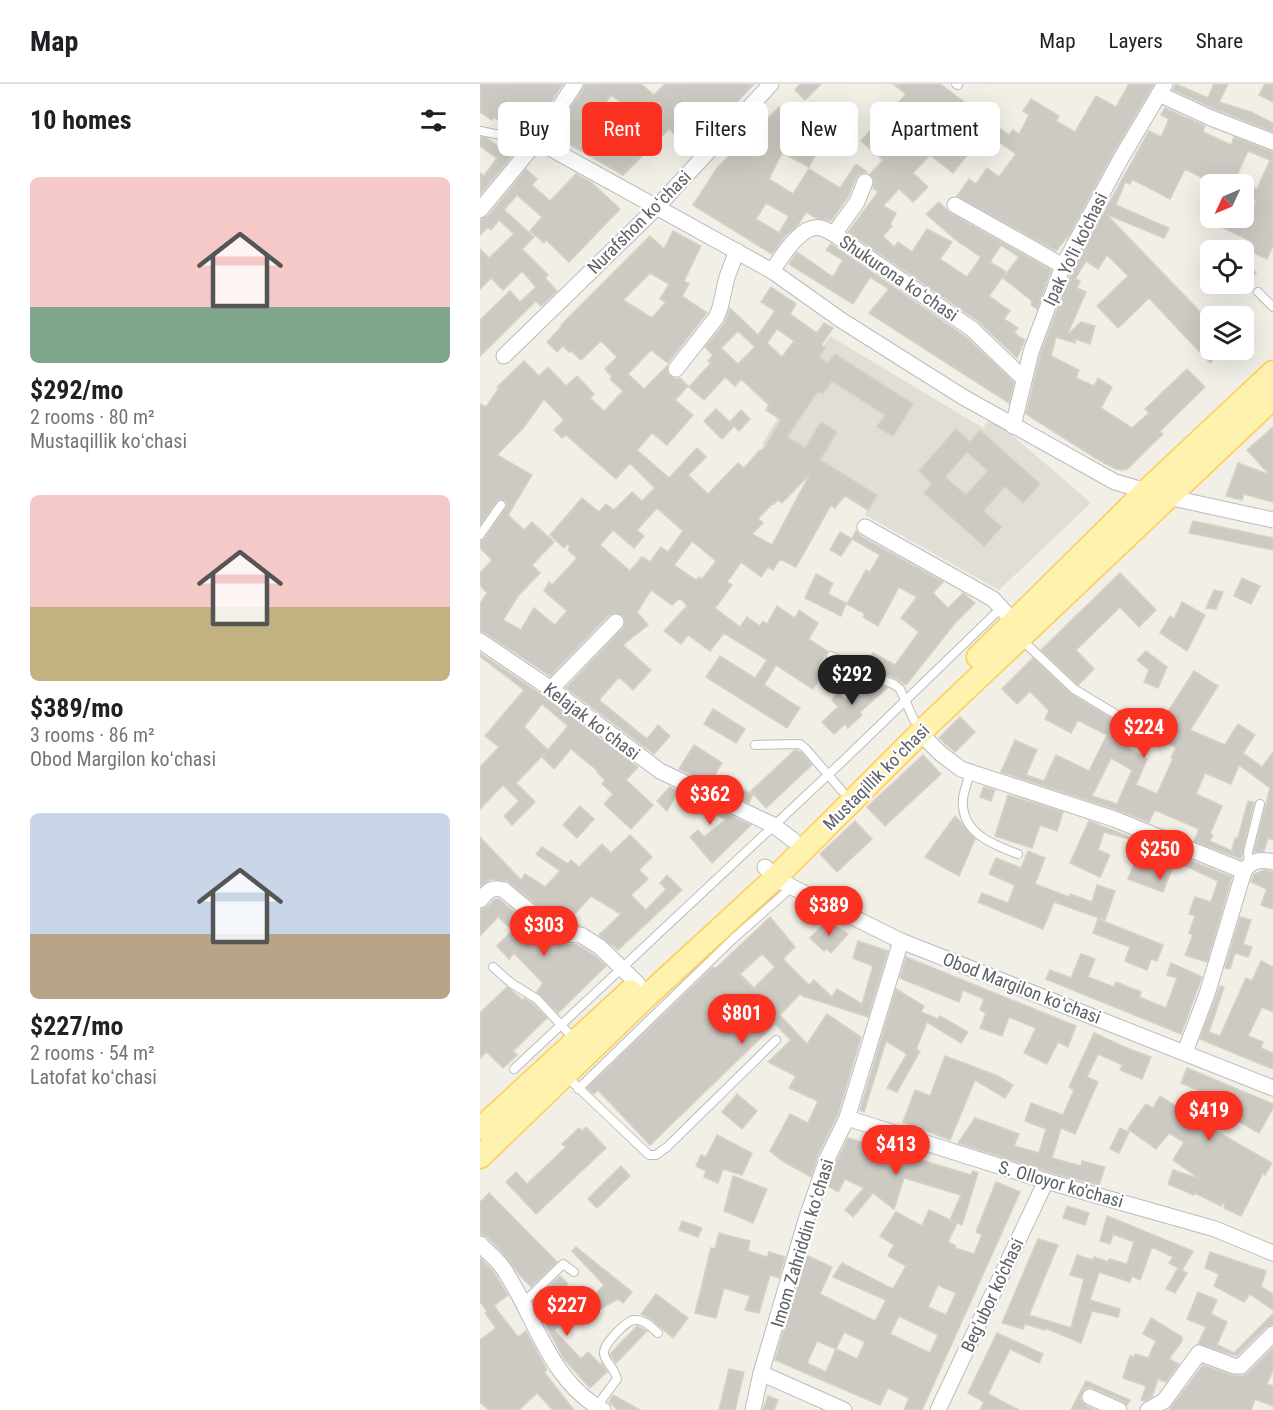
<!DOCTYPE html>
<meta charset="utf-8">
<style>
:root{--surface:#fff;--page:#f2f2f2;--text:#202124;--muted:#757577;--line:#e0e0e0;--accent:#fb3122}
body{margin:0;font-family:"Roboto Condensed",sans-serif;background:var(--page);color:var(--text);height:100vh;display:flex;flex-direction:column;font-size:22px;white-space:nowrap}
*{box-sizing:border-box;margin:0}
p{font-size:20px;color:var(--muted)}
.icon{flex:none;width:33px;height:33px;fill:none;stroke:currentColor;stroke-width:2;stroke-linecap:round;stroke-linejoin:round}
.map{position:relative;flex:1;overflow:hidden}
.panel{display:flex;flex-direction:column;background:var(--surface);width:480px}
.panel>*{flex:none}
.banner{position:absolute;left:18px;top:18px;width:570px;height:54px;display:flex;gap:12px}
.needle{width:39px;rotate:226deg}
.tools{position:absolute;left:720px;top:90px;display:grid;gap:12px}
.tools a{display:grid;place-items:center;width:54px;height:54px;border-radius:9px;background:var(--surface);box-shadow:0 6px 24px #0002;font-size:30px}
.price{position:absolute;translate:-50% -51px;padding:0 14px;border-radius:21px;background:var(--accent);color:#fff;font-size:20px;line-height:39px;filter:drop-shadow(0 2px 3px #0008)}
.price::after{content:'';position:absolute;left:50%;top:36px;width:18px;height:14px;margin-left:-9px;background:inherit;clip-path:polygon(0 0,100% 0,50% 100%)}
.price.on{background:#222;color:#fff}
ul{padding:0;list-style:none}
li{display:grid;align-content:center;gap:12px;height:318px;padding:0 30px}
li span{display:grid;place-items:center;height:186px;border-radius:9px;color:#555}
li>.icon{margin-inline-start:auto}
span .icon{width:108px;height:108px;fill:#fffc;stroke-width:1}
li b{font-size:26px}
h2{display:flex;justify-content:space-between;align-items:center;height:72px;padding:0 30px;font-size:26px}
.tag{padding:0 21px;border-radius:9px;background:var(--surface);box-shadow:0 6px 24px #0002;font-size:21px;line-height:54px}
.tag.on{background:var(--accent);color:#fff}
header{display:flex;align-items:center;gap:36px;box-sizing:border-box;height:84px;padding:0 30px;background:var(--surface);border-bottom:2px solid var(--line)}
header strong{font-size:28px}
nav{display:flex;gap:33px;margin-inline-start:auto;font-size:21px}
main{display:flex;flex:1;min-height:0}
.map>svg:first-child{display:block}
.education{fill:#e1ded5}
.building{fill:#cdcac3;stroke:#d7d1c4;stroke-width:1.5;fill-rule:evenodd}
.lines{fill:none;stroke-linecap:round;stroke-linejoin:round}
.lane-casing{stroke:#b9bcc1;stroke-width:10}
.street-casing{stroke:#b9bcc1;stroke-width:17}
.primary-casing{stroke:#ffcd52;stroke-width:25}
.lane{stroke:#fff;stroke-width:8}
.street{stroke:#fff;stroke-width:15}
.primary{stroke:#fff1ae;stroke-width:22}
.labels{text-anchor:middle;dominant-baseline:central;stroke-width:4.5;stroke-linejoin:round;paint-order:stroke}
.street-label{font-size:18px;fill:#5d6268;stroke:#fff}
</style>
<header>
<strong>Map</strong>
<nav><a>Map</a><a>Layers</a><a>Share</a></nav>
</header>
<main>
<section class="panel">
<h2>10 homes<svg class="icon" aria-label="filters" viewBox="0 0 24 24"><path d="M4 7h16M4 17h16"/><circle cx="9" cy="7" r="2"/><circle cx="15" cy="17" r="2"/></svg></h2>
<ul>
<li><span style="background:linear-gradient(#f6c9c9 70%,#7fa58c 0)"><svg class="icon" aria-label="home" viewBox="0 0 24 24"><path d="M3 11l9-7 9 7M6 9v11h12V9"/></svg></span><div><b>$292/mo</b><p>2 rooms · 80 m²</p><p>Mustaqillik koʻchasi</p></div></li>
<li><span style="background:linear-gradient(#f6c9c9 60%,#c2b280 0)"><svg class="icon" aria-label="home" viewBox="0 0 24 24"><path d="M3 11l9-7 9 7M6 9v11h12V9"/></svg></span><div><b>$389/mo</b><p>3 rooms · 86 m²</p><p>Obod Margilon koʻchasi</p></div></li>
<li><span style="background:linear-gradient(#c9d6e8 65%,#b9a48a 0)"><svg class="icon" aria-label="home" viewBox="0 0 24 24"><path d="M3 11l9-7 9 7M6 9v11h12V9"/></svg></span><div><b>$227/mo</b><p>2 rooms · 54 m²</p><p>Latofat koʻchasi</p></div></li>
</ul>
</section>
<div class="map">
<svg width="793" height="1326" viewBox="0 0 793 1326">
<rect width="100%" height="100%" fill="#f1efe6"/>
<polygon class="education" points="350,252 503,344 511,333 611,419 519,506 385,431 387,426 365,413 362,417 282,360 320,297"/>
<g class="building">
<polygon points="0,0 83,0 47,54 14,33 12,36 0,28"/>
<path d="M105 0H161L174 11 185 0H274L211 66 189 45 143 91 73 51 103 5ZM131 11 158 31 126 67 103 51Z"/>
<polygon points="320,0 341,0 325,16 315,6"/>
<polygon points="413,0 460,0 529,51 533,46 539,50 549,31 543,27 551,15 579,32 576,37 595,48 616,12 636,23 649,0 674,0 632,71 589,151 576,167 477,112 489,95 496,100 507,84 519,93 536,70 505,48 473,89 450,71 433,89 448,103 433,118 419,105 403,122 416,129 410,141 412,142 403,152 414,163 418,158 432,168 447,145 472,158 460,175 487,193 501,173 476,156 446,130 459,118 470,129 571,186 557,225 551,221 552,217 523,194 539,173 521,161 510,178 526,188 509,212 530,227 524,235 538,244 534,249 545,256 537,274 498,237 368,148 398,108 393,104 394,96 390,90 403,76 381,57 396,40 390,35 399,25 407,32 426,10"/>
<polygon points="696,0 728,14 734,0 748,0 739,18 771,28 793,39 793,48 735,25 693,6"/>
<polygon points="785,0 793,0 793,18 779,11"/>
<path d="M299 23 312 36 316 28 349 45 329 83 302 69 289 95 313 110 329 85 360 104 376 80 387 88 379 90 376 94 368 113 351 137 336 134 326 128 318 141 305 152 292 170 213 121 237 84ZM286 119 309 132 299 149 276 135Z"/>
<polygon points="685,24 725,42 723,48 751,61 754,53 793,68 793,162 787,175 763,164 767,155 743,144 748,134 769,134 776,117 764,112 764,99 777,105 790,76 768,67 753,100 745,100 728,93 727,96 705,85 690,115 652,95 650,100 645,98 636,121 689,144 684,154 626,130 730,238 730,266 742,266 730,279 669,214 638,244 617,222 648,192 627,171 618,185 606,177 595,195 600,197 597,204 606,208 587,251 601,238 615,242 610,260 596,255 595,259 576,253 571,272 599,286 596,294 614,302 618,294 632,303 621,324 652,344 669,329 665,325 707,285 725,303 680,347 683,350 647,385 642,386 636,385 617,375 546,330 560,271 592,186 669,47 681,53 689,35 681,31"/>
<polygon points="0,53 7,54 31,73 0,111 0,89 4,92 17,74 0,62"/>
<polygon points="46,85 57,95 52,101 70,117 96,90 112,99 140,125 89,178 66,156 64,159 50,147 62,133 37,111 24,126 54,153 42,165 68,191 65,194 77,207 61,222 56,217 0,272 0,236 30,207 40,218 56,203 42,187 23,206 11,194 0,205 0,165 9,174 34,150 19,136 11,146 8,143 0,151 0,136 8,132"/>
<path d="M193 147 221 162 204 197 209 200 202 212 227 229 188 279 171 266 148 290 164 305 187 282V288L190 292 195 295 200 294 208 302 195 316 213 331 187 361 172 349 157 366 189 394 217 364 226 373 208 391 228 410 258 379 264 384 280 366 282 367 301 336 286 326 289 321 261 295 255 302 245 293 224 316 209 303 231 279 228 277 233 271 225 263 244 240 250 224 278 251 295 227 281 218 291 203 316 220 310 230 337 249 344 239 353 244 341 261 345 264 339 273 348 279 355 270 433 320 413 352 397 343 405 331 352 297 343 310 338 307 307 353 325 364 341 338 357 348 340 376 397 411 388 426 365 411 355 424 351 421 316 483 300 475 293 486 288 483 281 493 261 478 247 498 252 501 235 524 260 543 267 533 280 542 283 537 287 540 297 522 315 534 319 526 338 539 329 555 347 567 340 580 347 584 333 605 296 581 284 601 320 624 307 644 226 593 240 572 275 594 287 576 244 549 230 567 208 551 201 560 184 547 207 522 200 514 192 521 171 506 157 528 168 541 143 561 171 586 153 606 139 593 119 616 167 655 178 641 190 652 174 670 86 604 143 544 145 536 142 531 134 529 129 531 70 592 5 549 0 547V520L7 509 0 501V489L12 476 0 464V457L5 454 27 421 24 416H18L0 441V320L6 323 19 304 17 303 44 277 59 292 68 283 86 302 97 292 114 310 110 314 124 327 143 307 130 295 132 293 125 285 137 273 121 257 101 276 91 267 89 268 83 262 77 268 67 258 82 242 81 241 170 152 184 165ZM170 189 189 200 180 215 186 218 172 234 143 216ZM297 245 314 257 302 273 287 259ZM258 247 275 263 258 280 241 264ZM64 315 84 336 74 346 82 354 86 351 136 395 150 379 175 404 162 417 152 408 134 426 126 420 119 428 102 414 70 451 84 464 88 460 90 462 88 466 97 474 72 501 69 498 64 507 87 527 75 541 54 524 41 546 23 536 38 512 60 489 52 481 74 458 52 438 44 446 28 431 52 391 17 371 44 343ZM330 390 292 461 272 450 283 439 278 435 293 419 294 420 298 416 302 419ZM177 424 203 447 188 468 181 463 170 478 162 473 150 487 120 461 133 446 154 464 164 452 157 446ZM212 457 236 477 222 495 219 493 216 496 194 481Z"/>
<polygon points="351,160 486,253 534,298 529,319 389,229 409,205 390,193 373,220 309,180 317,168 353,193 363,176 346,166"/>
<polygon points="768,181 776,189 764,201 764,186"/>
<polygon points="236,325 252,340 250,338 261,326 270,335 259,347 254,342 242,355 224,337"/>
<polygon points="793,343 793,418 764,410 762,416 746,412 758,379 790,391 767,366"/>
<path d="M476 345 490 358 500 346 560 400 543 419 525 402 514 415 503 427 522 443 504 462 444 409 452 400 439 387ZM487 368 508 387 486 411 465 393Z"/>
<polygon points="713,437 793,454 793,466 709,449"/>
<polygon points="376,447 380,452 463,498 453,509 468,524 483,509 495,519 475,539 426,601 417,595 396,586 398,584 386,578 393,569 415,581 439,548 421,534 437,513 419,503 398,542 383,533 385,530 367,520 386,486 390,488 400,471 372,455"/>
<polygon points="360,448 372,455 361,472 350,466"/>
<polygon points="640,489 676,526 659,543 640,523 596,566 614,585 598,601 561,566"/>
<polygon points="336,490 353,499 348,510 366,519 361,532 325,514"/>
<polygon points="762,494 780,502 771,520 754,512"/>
<polygon points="734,506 743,508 736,525 726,524"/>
<polygon points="702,518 725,531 707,567 680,549 690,532 694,535"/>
<polygon points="666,567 687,583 678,604 664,598 669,586 657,576"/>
<path d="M0 569 65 613 158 683 146 696 173 721 151 745 124 720 133 710 122 700 125 696 117 688 118 687 91 665 74 685 62 673 66 668 36 699 55 718 32 741 24 732 39 717 23 701 0 725V683L19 663 5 652 44 606 0 572ZM62 620 88 642 68 666 44 643Z"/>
<path d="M553 574 591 610 634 636H640L658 645 648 664 667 675 656 701 677 710 693 675 691 674 696 663 676 654 689 626 714 587 738 602 710 646 745 661 758 640 775 651 763 669 782 683 793 668V756L788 754 784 767 774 768 790 704 759 681 751 700 725 689 716 710 742 722 730 750 733 751 730 757 752 767 755 754H758L768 717 774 718 761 775 714 757 719 745 675 726 669 738 637 726 521 688 535 656 557 666 546 691 564 697 576 671 609 687 627 651 598 636 591 649 565 635 569 627 550 607 537 620 522 605ZM631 674 652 686 637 720 612 712Z"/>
<polygon points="387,595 407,604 380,628 382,631 368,644 365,640 354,650 342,638 358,623 352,616 359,608 365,616"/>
<polygon points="233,625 265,645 256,659 224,640"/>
<polygon points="480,633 495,648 475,668 459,654"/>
<polygon points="214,661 242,679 233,694 273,710 269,719 199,685"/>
<polygon points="315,666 322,669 332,681 286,724 271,707"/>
<polygon points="443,671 461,690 405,742 387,723"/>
<polygon points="190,703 271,741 232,779 210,753 218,746 224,753 246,735 195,713 187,727 177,717"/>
<polygon points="504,703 515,706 511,717 500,713"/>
<polygon points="528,711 583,728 577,747 560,741 552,764 515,752"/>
<polygon points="100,722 114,735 97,754 83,741"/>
<polygon points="475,732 495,755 479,792 445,773"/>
<polygon points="375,737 392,755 357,788 340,770"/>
<polygon points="609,737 752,793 727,878 705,871 713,851 709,849 715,832 709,830 715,813 731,818 738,797 695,777 683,808 648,795 657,773 647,769 652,756 624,748 618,766 630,771 620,793 590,779"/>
<polygon points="150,751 172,773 159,786 168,795 151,811 166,826 186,805 180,799 187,791 202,806 138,866 119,851 141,830 111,812 91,834 99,841 86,840 77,837 27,797 11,795 0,802 0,753 41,796 45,790 65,803 80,787 56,770 62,763 88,780 91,776 99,783 122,760 131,769"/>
<polygon points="548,767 565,774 555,800 589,813 590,810 612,818 617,801 635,807 625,836 574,818 563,845 498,818 502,809 528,819 535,801 509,790 516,774 541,784"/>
<polygon points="784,786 793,788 793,825 781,821 787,805 771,798 774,790"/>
<polygon points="15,815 19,815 66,854 81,859 98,861 114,871 126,882 78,929 57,908 63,899 34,869 29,875 17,862 33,846 18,833 0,852 0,826 7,823"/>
<path d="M290 833 315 863 303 875 329 901 334 896 352 913 357 905 382 920 393 882 373 874 378 857 408 867 388 933 323 912 320 910 300 931 327 960 347 930 381 953 358 1030 338 1071 331 1093 304 1078 290 1067 310 1030 328 1039 338 1017 309 1004 316 992 288 978 311 956 295 940 170 1061 118 1006 114 1010 107 1004 233 883 235 885ZM282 870 295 883 274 904 260 890Z"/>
<polygon points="760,833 771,836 763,860 772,863 768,873 755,869 750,885 745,884"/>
<polygon points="618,835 683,861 677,877 671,875 667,886 645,877 650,863 613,849"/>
<polygon points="347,837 368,850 351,869 347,865 344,867 330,854"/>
<polygon points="601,870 615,875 608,893 634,903 636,898 661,908 659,913 686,924 697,894 687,891 691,879 722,893 701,950 566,895 570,886 591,894"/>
<polygon points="426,873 596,942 588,963 578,958 567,980 544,969 556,944 529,933 522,952 500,944 506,929 500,926 504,915 483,906 479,918 420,894"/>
<polygon points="781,877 793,883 793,928 782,923 768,952 783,958 781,964 793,969 793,985 720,955 740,902 744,903 729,948 740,952 766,894 772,897"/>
<polygon points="27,903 43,916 44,914 53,920 67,934 33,967 37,971 23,984 7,968 0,974 0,929"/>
<polygon points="416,905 444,922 441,928 458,935 460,932 488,948 481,959 447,938 436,965 440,967 417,1008 407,1004 427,970 406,957 384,1028 380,1026"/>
<polygon points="614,949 649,965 671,973 662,995 640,986 643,981 618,970 607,993 618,998 595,1050 581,1044 572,1074 601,1082 602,1077 625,1083 619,1101 569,1088 478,1059 495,1034 539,1050 534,1062 559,1069 566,1045 545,1037 551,1019 583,1031 594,1006 589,1003"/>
<polygon points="465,972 518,992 533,1001 525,1014 495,996 470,1056 423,1038 435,1006 450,1012"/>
<polygon points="707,984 793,1020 793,1024 779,1049 756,1036 762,1026 744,1019 729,1043 792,1079 785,1091 783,1089 761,1132 744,1124 745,1120 743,1119 741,1122 715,1109 714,1111 688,1100 693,1086 720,1095 693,1076 704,1058 689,1049 676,1065 648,1045 666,1020 673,1024 680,1012 709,1030 723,1008 701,999"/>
<polygon points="257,1010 277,1027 262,1045 242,1028"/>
<polygon points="106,1043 126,1064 56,1130 26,1098 36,1088 47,1100 86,1063 82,1060 99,1044 102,1047"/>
<polygon points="640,1044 649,1048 639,1069 630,1065"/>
<polygon points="237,1051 272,1069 262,1091 243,1085 238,1099 224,1093 226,1087 216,1082 221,1071 226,1073"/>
<polygon points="368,1054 491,1091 493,1087 498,1089 482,1141 470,1136 481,1111 424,1094 414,1125 393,1109 373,1133 365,1126 384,1104 365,1095 358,1108 348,1102 356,1079"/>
<polygon points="141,1082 150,1092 117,1124 108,1115"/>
<polygon points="253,1092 287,1105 273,1139 244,1127"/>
<path d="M516 1098 540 1108 442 1326H424L429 1314 408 1304 400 1321 295 1276 326 1171 352 1183 340 1210 395 1237 406 1216 353 1193 362 1179 413 1205 426 1182 408 1172 414 1161 400 1152 416 1128 442 1142 449 1126 477 1139 468 1158 476 1162 475 1164 494 1170 502 1151 496 1148ZM458 1201 476 1209 466 1231 448 1223ZM419 1232 458 1251 450 1269 410 1250ZM364 1248 385 1258 377 1275 356 1265ZM337 1257 356 1265 346 1288 327 1279Z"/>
<polygon points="9,1109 77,1178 51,1203 37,1188 22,1168 7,1153 0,1150 0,1118"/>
<polygon points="587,1122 609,1129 605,1141 583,1134"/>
<polygon points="627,1132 713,1167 702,1186 689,1179 693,1173 672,1163 660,1196 652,1192 650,1198 619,1188 610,1216 640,1225 638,1233 612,1227 601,1259 565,1244 565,1246 545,1240 543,1245 522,1239 558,1155 578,1161 549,1231 591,1244 604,1195 590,1191 597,1171 613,1176 614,1173 628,1178 629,1175 647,1180 654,1158 633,1150 630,1160 620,1157"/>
<polygon points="202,1137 222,1144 218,1153 199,1146"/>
<polygon points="239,1149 270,1157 268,1167 287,1173 289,1168 305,1173 299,1194 290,1191 279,1229 265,1226 270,1212 244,1204 236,1234 215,1229 231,1164 235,1165"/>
<polygon points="96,1163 152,1208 143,1219 138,1215 111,1230 103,1223 124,1201 92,1167"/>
<polygon points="730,1168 786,1187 781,1203 793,1210 793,1226 770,1210 764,1218 734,1202 739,1190 725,1184"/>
<polygon points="0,1174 13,1187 28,1211 14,1222 38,1253 46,1247 67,1286 64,1288 94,1326 73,1326 57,1309 39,1326 9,1326 0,1318 0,1256 16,1244 5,1229 7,1227 0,1218"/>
<polygon points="698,1184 707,1189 695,1209 686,1205"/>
<polygon points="80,1192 88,1200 67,1219 84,1237 74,1246 101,1275 108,1268 120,1280 121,1279 127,1288 110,1304 84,1275 53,1217"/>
<polygon points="718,1208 737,1216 731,1230 747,1238 736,1263 738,1261 754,1269 793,1230 793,1240 786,1243 757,1272 718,1260 726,1243 707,1235"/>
<polygon points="176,1210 208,1234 193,1254 171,1235 161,1230"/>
<polygon points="671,1234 702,1253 702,1257 689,1275 699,1280 686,1298 678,1295 672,1313 664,1317 661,1316 666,1302 643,1294 650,1272 654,1273 655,1270 668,1274 676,1257 663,1250"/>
<polygon points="157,1242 167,1247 136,1279 130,1270"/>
<polygon points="517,1249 563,1270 559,1279 530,1265 508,1310 539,1326 500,1326 504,1318 488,1309"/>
<polygon points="793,1264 793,1286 787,1300 793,1302 793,1322 775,1315 771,1326 689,1326 723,1281 751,1291 762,1292 768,1289"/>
<polygon points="249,1285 264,1288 255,1326 239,1326"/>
<polygon points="606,1297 650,1316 647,1321 643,1317 610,1303 604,1305 600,1315 606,1322 615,1326 591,1326"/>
<polygon points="133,1311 160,1326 138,1326 129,1318"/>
<polygon points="288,1312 298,1316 294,1326 283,1326"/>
</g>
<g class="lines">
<g class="lane-casing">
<g id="lane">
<polyline points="476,0 478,1"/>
<polyline points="0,47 26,52 51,65"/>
<polyline points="778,208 793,223"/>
<polyline points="0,451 21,421"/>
<polyline points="541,555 594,605 637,631"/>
<polyline points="351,572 415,601 420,605 434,636"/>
<polyline points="275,661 320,660 326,665 362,707"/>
<path d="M490 688C488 697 484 706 483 715 480 749 514 761 538 770"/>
<polyline points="769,780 768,768 780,720"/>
<polyline points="13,883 31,899 57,915 95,956"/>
<polyline points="34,985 366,674 521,524"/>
<polyline points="86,992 169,1071 176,1071 187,1063 296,956"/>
<polyline points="98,1005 253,855 312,803"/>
<polyline points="43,1219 83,1180 94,1188"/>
<path d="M117 1322 137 1295C135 1285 126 1279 124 1270 122 1261 146 1237 154 1236 164 1235 171 1243 178 1249"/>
</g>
</g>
<g class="street-casing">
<g id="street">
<polyline points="679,10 731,34 793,58"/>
<polyline points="57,57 292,187 361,236 483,313 635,398 688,413 793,436"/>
<polyline points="475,121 583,182"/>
<polyline points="0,126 57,57 95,0"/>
<polyline points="354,150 377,118 385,98"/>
<path d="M292 187C301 174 321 139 341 144 345 145 350 148 354 150L492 245 544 295"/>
<polyline points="24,272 177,123 291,0"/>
<polyline points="196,285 236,234 240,224 247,193 257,167"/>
<polyline points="533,342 551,268 583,182 640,76 685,0"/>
<polyline points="385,443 513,515 534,538"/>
<polyline points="0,557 71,605 180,687 293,741 313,756"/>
<polyline points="71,605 136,538"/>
<path d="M440 649 461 670 481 685 634 735 764 787C772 776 780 775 793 778"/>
<polyline points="285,783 295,794 312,803 421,857 793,1004"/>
<path d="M0 816C8 807 11 802 24 806L72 846 84 850 101 851 120 863 158 900"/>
<polyline points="705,968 727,910 764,787"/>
<polyline points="367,1034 566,1097 735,1145 793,1169"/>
<path d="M0 1160C7 1168 17 1175 23 1184 55 1231 69 1297 123 1326"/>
<polyline points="281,1289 364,1326"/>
<polyline points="610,1313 639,1326"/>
<polyline points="273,1326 281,1289 326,1136 347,1075 367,1034 421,857"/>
<polyline points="458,1326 566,1097"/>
<polyline points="668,1326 684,1317 719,1269 754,1282 761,1282 793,1250"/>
</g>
</g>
<g class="primary-casing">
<g id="primary">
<polyline points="498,573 666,407 793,288"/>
<polyline points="0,1045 150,907"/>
<polyline points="0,1073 168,911 295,794 445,644 793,314"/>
</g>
</g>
<use href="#lane" class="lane"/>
<use href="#street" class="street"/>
<use href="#primary" class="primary"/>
</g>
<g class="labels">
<g class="street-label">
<text transform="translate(159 138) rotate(-45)">Nurafshon koʻchasi</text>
<text transform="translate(595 165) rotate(-64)">Ipak Yo'li ko'chasi</text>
<text transform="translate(419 194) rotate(34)">Shukurona koʻchasi</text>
<text transform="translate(112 637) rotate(37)">Kelajak koʻchasi</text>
<text transform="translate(396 693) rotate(-45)">Mustaqillik koʻchasi</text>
<text transform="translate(542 904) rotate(21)">Obod Margilon koʻchasi</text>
<text transform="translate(581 1100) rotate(16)">S. Olloyor ko'chasi</text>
<text transform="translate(322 1159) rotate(-73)">Imom Zahriddin koʻchasi</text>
<text transform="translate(512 1211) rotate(-65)">Beg'ubor ko'chasi</text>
</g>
</g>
</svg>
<div class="tools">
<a><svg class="needle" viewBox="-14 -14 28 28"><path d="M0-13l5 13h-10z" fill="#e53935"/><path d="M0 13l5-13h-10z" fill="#757577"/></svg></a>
<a><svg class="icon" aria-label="locate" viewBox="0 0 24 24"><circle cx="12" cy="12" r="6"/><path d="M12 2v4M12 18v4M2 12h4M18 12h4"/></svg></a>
<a><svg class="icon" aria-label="layers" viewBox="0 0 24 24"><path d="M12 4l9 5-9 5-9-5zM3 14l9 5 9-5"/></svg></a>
</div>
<b class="price on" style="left:372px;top:622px">$292</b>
<b class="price" style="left:664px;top:675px">$224</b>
<b class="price" style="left:230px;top:742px">$362</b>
<b class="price" style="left:680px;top:797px">$250</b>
<b class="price" style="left:349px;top:853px">$389</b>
<b class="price" style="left:64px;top:873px">$303</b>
<b class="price" style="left:262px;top:961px">$801</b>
<b class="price" style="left:729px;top:1058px">$419</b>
<b class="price" style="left:416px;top:1092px">$413</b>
<b class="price" style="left:87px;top:1253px">$227</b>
<div class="banner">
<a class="tag">Buy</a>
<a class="tag on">Rent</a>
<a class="tag">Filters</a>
<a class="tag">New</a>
<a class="tag">Apartment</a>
</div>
</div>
</main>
